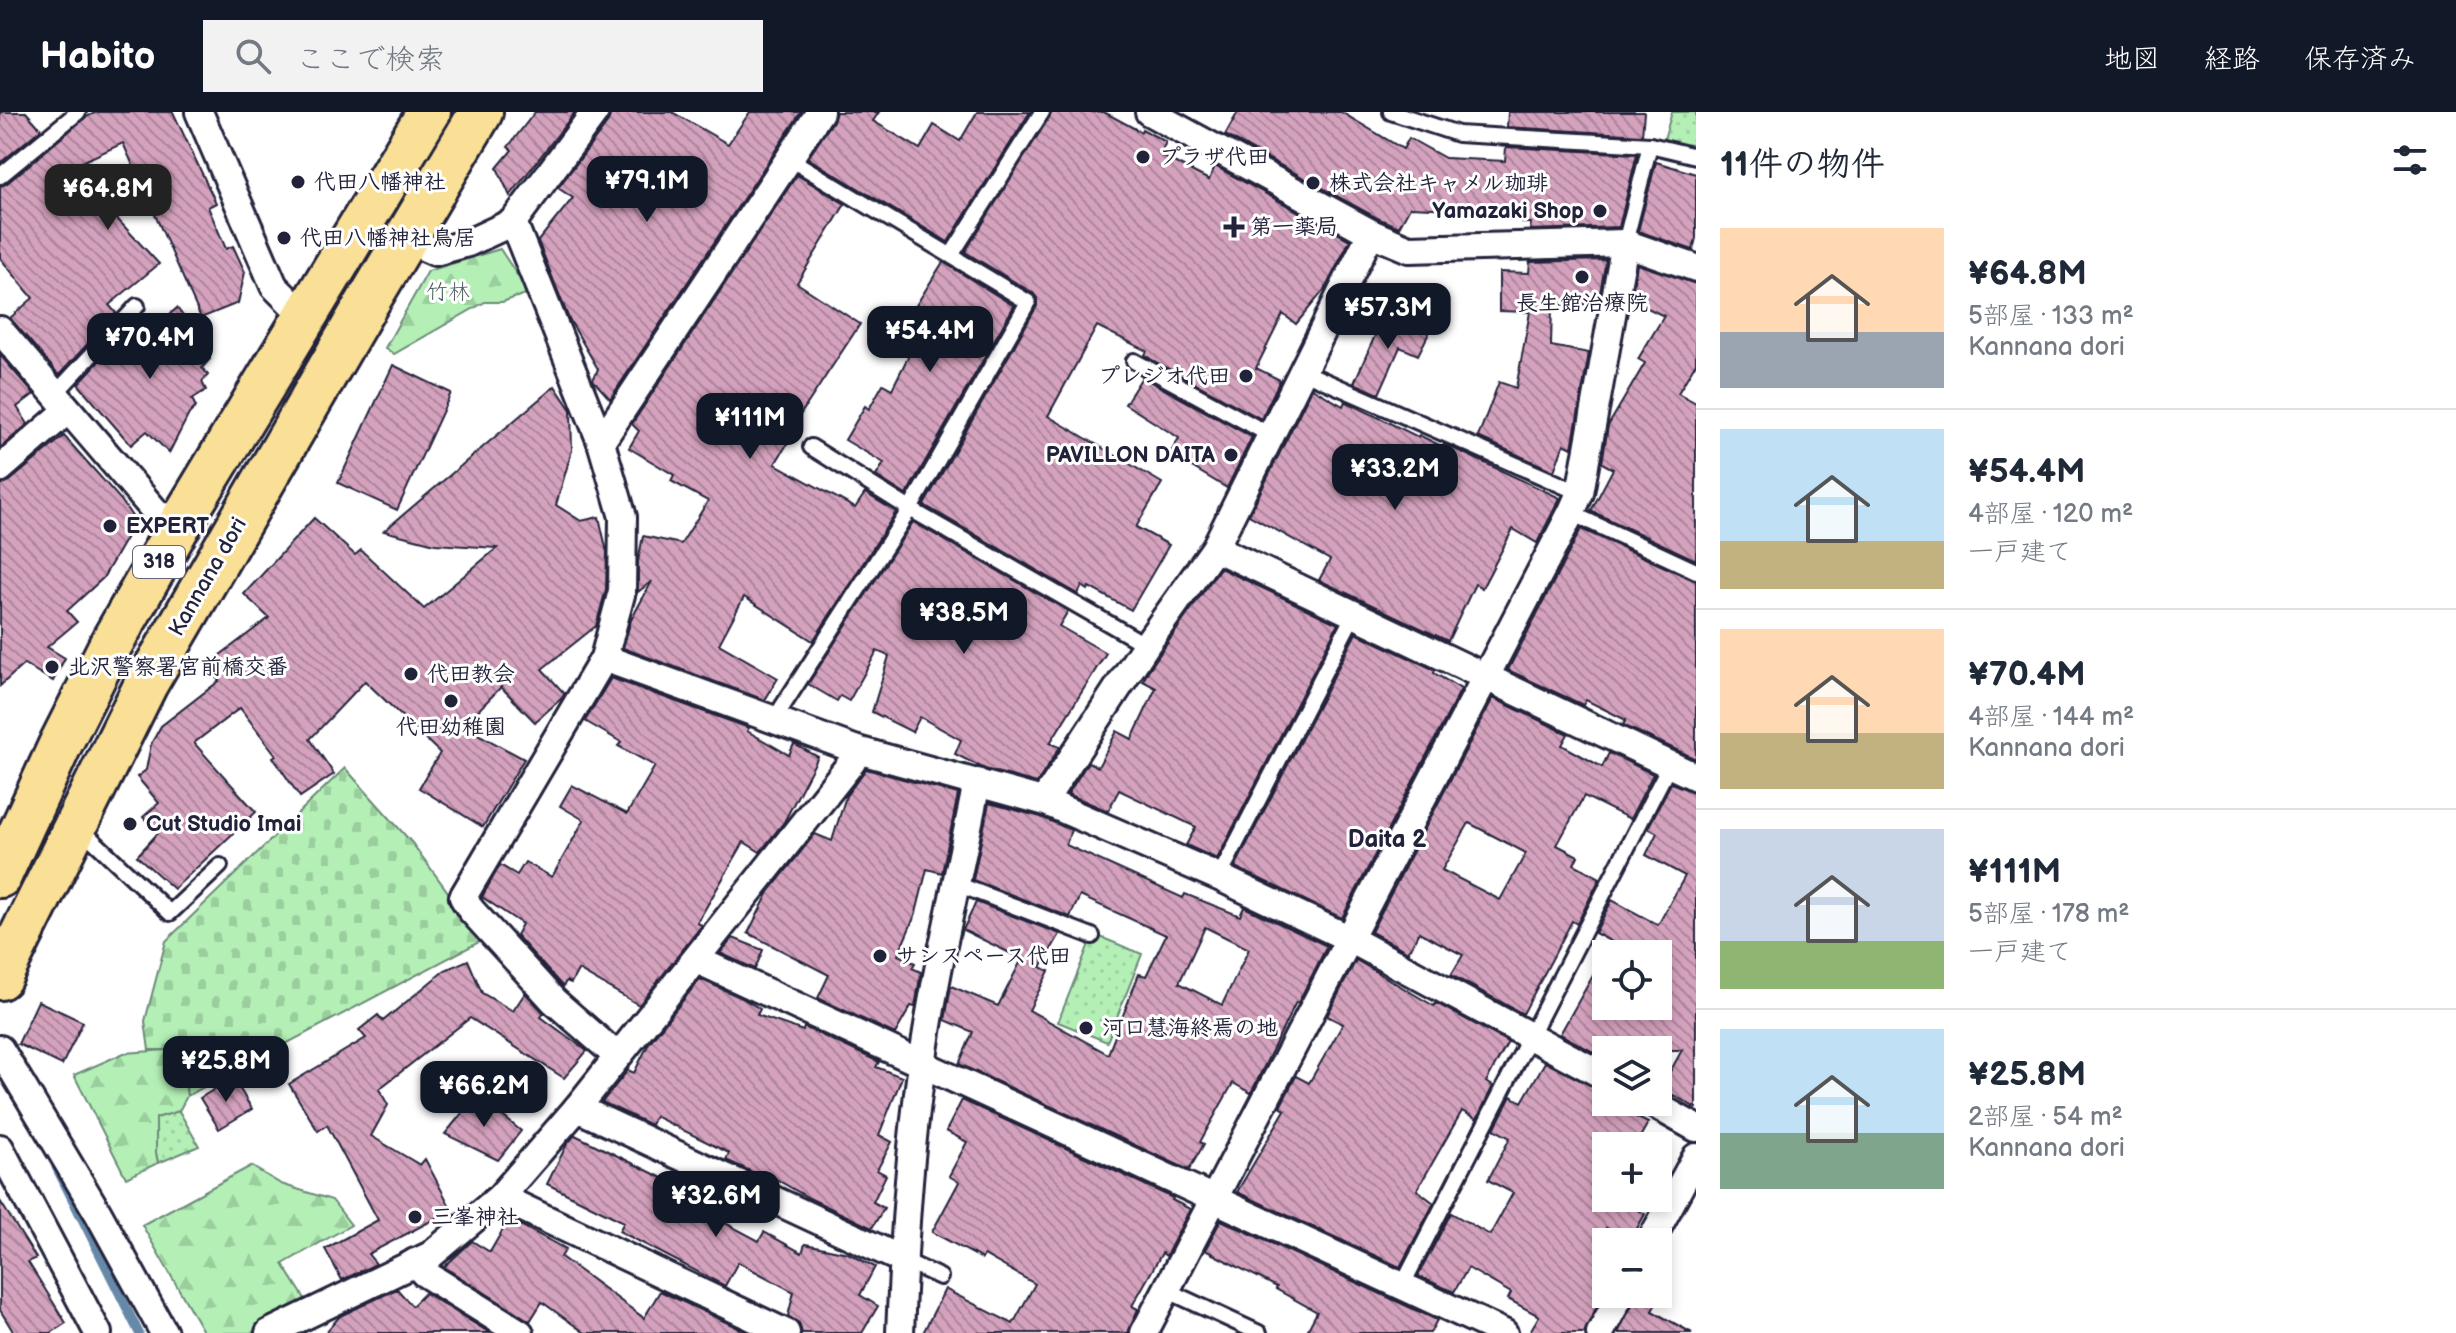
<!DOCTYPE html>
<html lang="ja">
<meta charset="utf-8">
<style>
:root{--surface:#fff;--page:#f2f2f3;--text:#1f2937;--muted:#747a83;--line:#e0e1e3;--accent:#111827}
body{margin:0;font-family:"Balsamiq Sans","Klee One",sans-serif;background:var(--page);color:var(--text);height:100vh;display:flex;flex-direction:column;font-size:30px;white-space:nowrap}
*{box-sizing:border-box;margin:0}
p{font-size:26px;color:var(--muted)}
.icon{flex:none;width:44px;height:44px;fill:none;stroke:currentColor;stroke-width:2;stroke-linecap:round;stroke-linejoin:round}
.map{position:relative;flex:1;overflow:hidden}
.side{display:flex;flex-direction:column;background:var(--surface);width:760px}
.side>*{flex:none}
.controls{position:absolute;left:1592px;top:828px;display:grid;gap:16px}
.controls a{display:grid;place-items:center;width:80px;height:80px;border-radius:0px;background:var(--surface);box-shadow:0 4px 12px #0003;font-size:40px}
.price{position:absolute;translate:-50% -68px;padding:0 18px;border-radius:16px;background:var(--accent);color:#fff;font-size:26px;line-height:52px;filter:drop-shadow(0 2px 4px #0008)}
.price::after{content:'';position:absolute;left:50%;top:48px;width:24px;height:18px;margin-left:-12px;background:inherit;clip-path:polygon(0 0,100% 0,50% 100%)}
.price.selected{background:#222;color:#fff}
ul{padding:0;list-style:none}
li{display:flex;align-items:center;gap:24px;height:200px;padding:0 24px}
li+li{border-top:2px solid var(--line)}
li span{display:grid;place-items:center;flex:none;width:224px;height:160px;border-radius:0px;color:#555}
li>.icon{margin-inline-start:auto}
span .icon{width:96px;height:96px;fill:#fffc;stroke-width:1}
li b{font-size:34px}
h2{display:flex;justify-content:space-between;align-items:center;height:96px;padding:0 24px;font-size:34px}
header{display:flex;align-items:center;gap:48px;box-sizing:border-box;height:112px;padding:0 40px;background:var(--accent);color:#fff}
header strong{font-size:38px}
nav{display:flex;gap:44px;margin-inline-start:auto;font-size:28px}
.search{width:560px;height:72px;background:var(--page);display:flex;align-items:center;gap:20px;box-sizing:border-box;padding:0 28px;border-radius:0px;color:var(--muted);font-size:30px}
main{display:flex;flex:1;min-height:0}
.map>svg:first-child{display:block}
.grass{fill:url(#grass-dots);stroke:#6b8978;stroke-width:2}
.forest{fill:url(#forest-firs);stroke:#6b8978;stroke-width:2}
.cemetery{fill:url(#cemetery-stones);stroke:#6b8978;stroke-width:2}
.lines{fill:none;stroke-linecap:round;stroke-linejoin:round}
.stream{stroke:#6689a9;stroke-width:9}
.building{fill:url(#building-back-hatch);stroke:#22223b;stroke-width:2;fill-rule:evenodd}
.service-casing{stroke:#22223b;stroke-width:20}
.minor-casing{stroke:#22223b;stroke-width:32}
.primary-casing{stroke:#22223b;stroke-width:48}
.service{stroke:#fff;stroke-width:14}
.minor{stroke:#fff;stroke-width:26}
.primary{stroke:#fadf96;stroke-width:42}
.poi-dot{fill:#22223b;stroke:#fff;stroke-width:3}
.labels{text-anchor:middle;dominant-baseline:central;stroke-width:6;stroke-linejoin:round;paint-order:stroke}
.shield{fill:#fff;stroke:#646476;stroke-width:2}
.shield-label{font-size:20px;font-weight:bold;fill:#22223b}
.poi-label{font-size:22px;font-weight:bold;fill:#22223b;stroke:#fff;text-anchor:start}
.park-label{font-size:22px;fill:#4e6060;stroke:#fff}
.street-label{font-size:22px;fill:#22223b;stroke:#fff}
.neighbourhood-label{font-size:24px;font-weight:bold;fill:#22223b;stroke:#fff}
</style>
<header>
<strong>Habito</strong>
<div class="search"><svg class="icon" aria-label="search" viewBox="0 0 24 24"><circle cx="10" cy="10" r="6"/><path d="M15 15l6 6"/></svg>ここで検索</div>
<nav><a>地図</a><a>経路</a><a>保存済み</a></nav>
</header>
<main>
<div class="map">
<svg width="1696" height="1221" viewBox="0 0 1696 1221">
<defs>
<pattern id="grass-dots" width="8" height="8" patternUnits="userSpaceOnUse" patternTransform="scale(2)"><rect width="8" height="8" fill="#b4f0b6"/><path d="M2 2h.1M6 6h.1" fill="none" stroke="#9ace9d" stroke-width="1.8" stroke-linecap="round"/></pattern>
<pattern id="forest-firs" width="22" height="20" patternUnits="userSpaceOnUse" patternTransform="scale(2)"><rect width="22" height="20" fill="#b4f0b6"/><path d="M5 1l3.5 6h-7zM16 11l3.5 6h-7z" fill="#9ace9d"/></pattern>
<pattern id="cemetery-stones" width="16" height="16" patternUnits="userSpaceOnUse" patternTransform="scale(2)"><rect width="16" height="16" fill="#b4f0b6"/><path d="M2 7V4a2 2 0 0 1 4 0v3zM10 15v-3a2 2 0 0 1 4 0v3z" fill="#9ace9d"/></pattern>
<pattern id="building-back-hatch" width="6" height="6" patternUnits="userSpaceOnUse" patternTransform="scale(2)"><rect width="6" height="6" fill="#d5a2bd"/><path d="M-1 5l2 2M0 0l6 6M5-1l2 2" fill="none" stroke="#ac849b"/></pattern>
</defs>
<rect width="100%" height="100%" fill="#fff"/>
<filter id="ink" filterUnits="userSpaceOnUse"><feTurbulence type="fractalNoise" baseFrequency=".0125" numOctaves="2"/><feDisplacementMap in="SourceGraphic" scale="16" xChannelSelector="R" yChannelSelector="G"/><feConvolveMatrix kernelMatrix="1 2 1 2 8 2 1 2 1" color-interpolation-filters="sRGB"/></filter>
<g filter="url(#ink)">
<g class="grass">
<polygon points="1672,0 1696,0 1696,36 1664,27"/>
<polygon points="1093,822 1142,842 1107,930 1058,910"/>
<polygon points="179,999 199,1034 158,1051 156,1041 156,1006"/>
</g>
<g class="forest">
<polygon points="500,137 529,181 502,190 485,190 394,242 385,236 428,159"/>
<polygon points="182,937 187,984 179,999 156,1006 156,1041 158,1051 126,1066 74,963 124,941"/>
<polygon points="251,1054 281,1072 332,1088 351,1113 283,1152 309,1193 251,1221 204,1221 142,1113"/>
</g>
<polygon class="cemetery" points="345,656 412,731 483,828 187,984 182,938 149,938 145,909 166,829"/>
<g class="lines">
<polyline class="stream" points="56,1055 139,1221"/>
</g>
<g class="building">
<polygon points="0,0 26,0 41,17 0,51"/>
<polygon points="97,0 173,0 216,91 208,95 226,137 233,134 245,160 238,191 201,206 123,31 73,54 84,67 82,69 159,152 109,193 116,201 59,263 10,206 33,186 0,146 0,74 6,72 86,5"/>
<polygon points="535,0 575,0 510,84 497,56 512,38 508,35"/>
<polygon points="611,0 672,0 728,32 750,0 801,0 610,287 593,268 598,257 569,207 538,129 573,86 558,76 608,10"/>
<polygon points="836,0 879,0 873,9 920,37 934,13 960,29 977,0 1030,0 948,130 808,46 833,9"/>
<polygon points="1052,0 1104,0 1141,20 1142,17 1166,30 1160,43 1209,68 1215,54 1350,128 1325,177 1296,212 1283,202 1256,256 1280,268 1261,307 1152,248 1145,243 1147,239 1097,214 1048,304 1162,371 1136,415 1169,433 1131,498 1089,475 1088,478 1082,474 1078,482 924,393 1037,194 1037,186 1033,181 965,140"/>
<polygon points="1238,0 1341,0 1403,37 1409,26 1445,46 1505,49 1506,35 1637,42 1619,115 1530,118 1531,111 1522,111 1522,100 1410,95 1399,115 1377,106 1225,23"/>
<polygon points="1508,0 1644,0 1642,23 1507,15"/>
<polygon points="1656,50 1696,62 1696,126 1693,138 1638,119"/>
<polygon points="797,63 845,92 797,171 860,212 785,326 789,329 775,352 855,396 865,381 896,400 813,529 744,485 719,532 778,566 765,588 623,536 631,508 652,469 638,480 638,449 643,424 681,432 708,389 671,369 674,363 629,336 639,319 632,312"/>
<polygon points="1606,148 1598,192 1552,193 1551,234 1589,241 1572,336 1564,332 1554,359 1478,325 1499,270 1516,276 1530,200 1499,199 1499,160 1529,161 1530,150"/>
<polygon points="943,150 1014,194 906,383 876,364 884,351 845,328 865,294 869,297 883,272 892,277 914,233 892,221 904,200 910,203"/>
<polygon points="1637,152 1696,172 1696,251 1678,281 1696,291 1696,448 1591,399 1613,357 1602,351 1608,314 1645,251 1638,247 1664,204 1631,188"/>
<polygon points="177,196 197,222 191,227 210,247 202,256 208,263 202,270 206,278 192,287 196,295 189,302 169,341 147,319 131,333 78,272 129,217 139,229"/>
<polygon points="1385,201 1429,221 1418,243 1400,235 1379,282 1354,271"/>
<polygon points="0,243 34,282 17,295 28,312 0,336"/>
<polygon points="393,253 451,281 397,398 338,371"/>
<polygon points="1142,265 1252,325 1227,376 1170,342 1179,326 1125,292"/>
<polygon points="555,274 571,298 572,338 556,393 581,409 599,405 607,440 606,477 596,514 542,557 564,581 563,585 535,610 501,575 463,614 524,647 483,715 419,676 440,641 365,569 310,627 334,662 300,685 273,645 276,643 240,596 194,631 256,700 174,777 137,744 158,721 143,705 159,691 137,665 146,658 151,632 161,614 219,569 207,553 269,506 244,482 314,406 355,443 361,438 424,497 497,436 435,432 384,419"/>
<polygon points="1312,276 1343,294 1345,289 1418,325 1419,323 1443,335 1444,332 1560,386 1537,431 1513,417 1482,476 1475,472 1448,529 1319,468 1330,448 1249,403"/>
<polygon points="64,324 121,388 133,406 132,416 103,466 67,499 77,510 47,535 65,546 53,569 24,552 0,574 0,373 10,369"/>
<polygon points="913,410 1068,499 1059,514 1106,541 1050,631 1060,635 1037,671 985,657 955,642 961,628 920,605 912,620 872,600 889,544 877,539 849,589 840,584 837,589 808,572"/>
<polygon points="1581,417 1696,469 1696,647 1623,613 1626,608 1586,588 1583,593 1508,558"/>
<polygon points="1220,456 1338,512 1217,747 1186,733 1196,715 1119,678 1108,699 1068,682 1088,650 1098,655 1117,619 1132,627 1156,576 1143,569 1148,559"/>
<polygon points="1356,521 1435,558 1434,561 1461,577 1342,806 1235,755"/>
<polygon points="611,566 749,616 747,619 789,643 794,632 818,645 784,710 760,740 744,730 697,811 702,813 639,893 578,858 571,871 566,869 563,875 516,823 522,812 482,785 500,753 517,763 525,750 552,765 584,708 560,694 572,673 627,702 655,654 618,634 621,630 585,609"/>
<path d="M1493 586 1568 622 1562 633 1602 655 1609 641 1653 662 1630 707 1584 684 1557 733 1578 744 1574 752 1600 766 1577 812 1572 809 1523 902 1451 863 1463 843 1419 820 1408 840 1371 820ZM1469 711 1526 741 1500 788 1442 758Z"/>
<polygon points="866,657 958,682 942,761 927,757 916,801 898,843 915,851 912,856 921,860 915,895 911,894 895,922 818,886 829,863 748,821 769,780 815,722 832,729 846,684"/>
<path d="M1671 671 1696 681V996L1661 976 1682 938H1606V947L1560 922 1612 830 1595 821 1612 788 1658 813 1685 764 1646 743 1657 721 1648 716ZM1606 842H1658V852L1671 859 1658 882V894H1606Z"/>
<path d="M989 691 1041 705 1071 718 1066 733 1183 786 1185 782 1240 804 1244 795 1327 834 1298 891 1296 890 1251 981 1233 971 1200 1030 1204 1032 1189 1058 959 952 973 920 945 908 951 874 998 894 1022 847 963 818 976 790 1060 822 1041 855 1049 859 1029 898 1108 942 1139 862 1146 864 1166 823 1080 784 1070 805 973 768ZM1205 815 1249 837 1222 893 1179 871Z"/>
<polygon points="733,826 763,838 755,857 720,841"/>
<polygon points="468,848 482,881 513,899 525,881 544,901 541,905 587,939 564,966 470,906 379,977 388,993 371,1024 420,1053 425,1047 452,1098 368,1142 376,1152 342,1168 325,1137 378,1108 327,1013 318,1019 289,972 366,926 359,918 378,903 383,909 445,858"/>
<polygon points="1356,848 1434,894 1436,891 1508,930 1486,970 1493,974 1477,1007 1462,999 1417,1078 1434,1091 1400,1155 1237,1080 1285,998 1280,995 1296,964 1309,971 1343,912 1327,904"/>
<polygon points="700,867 742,886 760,897 757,903 803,919 804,915 879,950 876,955 902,965 879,1023 892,1030 877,1058 886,1063 873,1090 884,1096 872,1116 809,1086 774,1066 772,1069 726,1048 729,1041 655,1004 651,1013 602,990 628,958 634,961 649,931"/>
<polygon points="38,889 83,910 62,953 18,932"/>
<polygon points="1545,950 1606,981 1606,990 1648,1011 1635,1034 1606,1034 1606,1086 1618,1086 1645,1102 1630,1129 1606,1116 1606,1176 1584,1221 1529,1221 1539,1204 1508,1187 1511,1181 1468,1156 1454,1180 1418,1164 1451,1101 1490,1123 1513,1081 1488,1068 1510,1026 1494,1017 1511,984 1522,990"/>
<polygon points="233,966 252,997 219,1017 200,986"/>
<polygon points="477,983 521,1019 498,1048 445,1022"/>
<polygon points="962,988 1173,1086 1172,1088 1190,1097 1166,1144 1162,1141 1132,1194 1138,1197 1128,1221 923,1221 945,1177 1013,1212 1035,1172 984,1143 982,1147 932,1120 959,1070 949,1064 967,1030 946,1019"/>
<polygon points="575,1023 685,1077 680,1087 759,1129 764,1120 802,1141 805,1132 848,1141 875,1155 860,1183 878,1194 862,1221 802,1221 799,1211 788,1204 794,1180 738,1150 725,1174 619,1119 624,1110 547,1072 567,1032"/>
<polygon points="0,1089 36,1146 28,1150 66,1211 51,1221 14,1221 0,1198"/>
<polygon points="509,1107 566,1137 561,1145 644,1206 660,1179 749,1221 585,1221 542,1190 530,1209 444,1155 472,1129 490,1140"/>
<polygon points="1221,1108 1437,1208 1430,1221 1306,1221 1317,1200 1276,1177 1277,1175 1205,1138"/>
<polygon points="397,1177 412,1194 425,1181 490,1221 325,1221 340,1204"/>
<polygon points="1637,1182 1661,1182 1652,1199 1692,1221 1618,1221"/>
</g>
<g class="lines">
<g class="service-casing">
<g id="service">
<polyline points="1391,0 1458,22 1650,33 1696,44"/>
<polyline points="0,64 78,0"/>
<polyline points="1625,131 1650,33"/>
<polyline points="952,142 1042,0"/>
<polyline points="1134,249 1272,324"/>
<polyline points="1302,259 1580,381"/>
<polyline points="55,282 137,194"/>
<polyline points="811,335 910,397 1146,533"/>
<polyline points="1571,401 1696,459"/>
<polyline points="773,609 910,397 1028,190 790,47"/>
<polyline points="79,715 170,801 220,754"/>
<polyline points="1219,765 1353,504"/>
<polyline points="954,771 1092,824"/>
<polyline points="903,1148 940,1165"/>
<polyline points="1402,1174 1670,652"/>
<polyline points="1166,1178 1259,1221"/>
</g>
</g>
<g class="minor-casing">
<g id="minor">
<polyline points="199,0 274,174 291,191 308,200"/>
<polyline points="1149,0 1371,121 1409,137 1625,131 1696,156"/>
<polyline points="513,110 601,330 623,405 622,479 604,546 463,785 471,798 554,889 617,944"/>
<polyline points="405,127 435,140 468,131 513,110 595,0"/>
<polyline points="0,218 155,399 178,415"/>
<polyline points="601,330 820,0"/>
<polyline points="0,357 68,298"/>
<polyline points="1215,436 1696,665"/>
<polyline points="604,546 857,638 1046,690 1219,765 1348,826 1606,965"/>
<polyline points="1046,690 1049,681 1146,533 1215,436 1371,121"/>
<polyline points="697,848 1504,1221"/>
<polyline points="0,937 98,1101 164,1221"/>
<polyline points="1650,990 1696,1016"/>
<polyline points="577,996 903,1148"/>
<polyline points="0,1036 98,1221"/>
<polyline points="500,1085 786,1221"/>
<polyline points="1650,1130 1696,1045"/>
<polyline points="415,1150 424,1161 520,1221"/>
<polyline points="269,1221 431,1143 500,1085 577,996 852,650 857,638"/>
<path d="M900 1221C904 1132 909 1041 922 953 935 858 959 764 977 670"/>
<polyline points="1144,1221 1571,401 1580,381 1625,131"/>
<polyline points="1600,1221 1621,1182"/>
</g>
</g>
<g class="primary-casing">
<g id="primary">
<polyline points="0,764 61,631 111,532 178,415 429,0"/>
<polyline points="0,866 146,572 363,198 481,0"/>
</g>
</g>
<use href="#service" class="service"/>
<use href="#minor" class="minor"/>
<use href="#primary" class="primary"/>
</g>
</g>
<g class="poi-dot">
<circle cx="1143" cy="45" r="8"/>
<circle cx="298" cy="70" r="8"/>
<circle cx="1313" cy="71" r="8"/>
<circle cx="1600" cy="99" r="8"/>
<path d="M1230 103h8v8h8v8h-8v8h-8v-8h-8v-8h8z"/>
<circle cx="284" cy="126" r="8"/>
<circle cx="1582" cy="165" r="8"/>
<circle cx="1246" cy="264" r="8"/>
<circle cx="1231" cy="343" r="8"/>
<circle cx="110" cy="414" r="8"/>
<circle cx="52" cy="555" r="8"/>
<circle cx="411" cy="562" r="8"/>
<circle cx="451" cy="589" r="8"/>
<circle cx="130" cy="712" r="8"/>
<circle cx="880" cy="844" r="8"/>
<circle cx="1086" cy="916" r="8"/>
<circle cx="415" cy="1105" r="8"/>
</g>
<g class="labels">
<rect class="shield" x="133" y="434" width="52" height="32" rx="6"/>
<g class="shield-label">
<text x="159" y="450">318</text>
</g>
<g class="poi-label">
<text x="1159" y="45">プラザ代田</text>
<text x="314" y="70">代田八幡神社</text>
<text x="1329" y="71">株式会社キャメル珈琲</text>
<text x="1584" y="99" text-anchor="end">Yamazaki Shop</text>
<text x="1250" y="115">第一薬局</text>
<text x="300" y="126">代田八幡神社鳥居</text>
<text x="1582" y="191" text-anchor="middle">長生館治療院</text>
<text x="1230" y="264" text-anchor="end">プレジオ代田</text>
<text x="1215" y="343" text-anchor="end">PAVILLON DAITA</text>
<text x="126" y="414">EXPERT</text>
<text x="68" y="555">北沢警察署宮前橋交番</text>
<text x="427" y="562">代田教会</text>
<text x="451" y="615" text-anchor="middle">代田幼稚園</text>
<text x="146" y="712">Cut Studio Imai</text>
<text x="896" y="844">サンスペース代田</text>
<text x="1102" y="916">河口慧海終焉の地</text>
<text x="431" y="1105">三峯神社</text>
</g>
<g class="park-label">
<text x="448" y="180">竹林</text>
</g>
<g class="street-label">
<text transform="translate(208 465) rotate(-60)">Kannana dori</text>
</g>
<g class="neighbourhood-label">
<text x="1387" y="727">Daita 2</text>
</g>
</g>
</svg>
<div class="controls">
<a><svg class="icon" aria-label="locate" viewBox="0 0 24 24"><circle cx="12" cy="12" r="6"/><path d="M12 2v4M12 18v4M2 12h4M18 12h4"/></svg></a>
<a><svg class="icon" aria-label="layers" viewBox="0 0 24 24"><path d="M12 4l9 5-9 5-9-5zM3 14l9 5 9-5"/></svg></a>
<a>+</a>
<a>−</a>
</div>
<b class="price" style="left:647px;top:112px">¥79.1M</b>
<b class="price selected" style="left:108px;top:120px">¥64.8M</b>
<b class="price" style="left:1388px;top:239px">¥57.3M</b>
<b class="price" style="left:930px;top:262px">¥54.4M</b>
<b class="price" style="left:150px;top:269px">¥70.4M</b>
<b class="price" style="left:750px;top:349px">¥111M</b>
<b class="price" style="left:1395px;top:400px">¥33.2M</b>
<b class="price" style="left:964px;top:544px">¥38.5M</b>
<b class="price" style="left:226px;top:992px">¥25.8M</b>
<b class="price" style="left:484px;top:1017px">¥66.2M</b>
<b class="price" style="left:716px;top:1127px">¥32.6M</b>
</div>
<section class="side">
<h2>11件の物件<svg class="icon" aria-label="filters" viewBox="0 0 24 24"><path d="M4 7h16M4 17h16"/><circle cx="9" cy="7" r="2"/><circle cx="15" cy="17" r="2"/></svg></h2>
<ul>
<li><span style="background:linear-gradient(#ffd9b3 65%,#9aa5b1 0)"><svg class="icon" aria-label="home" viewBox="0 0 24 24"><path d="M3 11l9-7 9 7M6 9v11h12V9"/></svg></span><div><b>¥64.8M</b><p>5部屋 · 133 m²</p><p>Kannana dori</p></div></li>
<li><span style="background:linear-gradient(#bfe0f5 70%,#c2b280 0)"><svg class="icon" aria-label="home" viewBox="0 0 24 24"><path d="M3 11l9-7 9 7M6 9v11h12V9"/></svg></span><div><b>¥54.4M</b><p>4部屋 · 120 m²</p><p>一戸建て</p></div></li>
<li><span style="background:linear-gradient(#ffd9b3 65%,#c2b280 0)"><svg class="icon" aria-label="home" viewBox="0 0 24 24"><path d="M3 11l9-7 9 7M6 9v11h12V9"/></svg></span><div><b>¥70.4M</b><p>4部屋 · 144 m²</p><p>Kannana dori</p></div></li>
<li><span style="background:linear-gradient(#c9d6e8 70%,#8fb573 0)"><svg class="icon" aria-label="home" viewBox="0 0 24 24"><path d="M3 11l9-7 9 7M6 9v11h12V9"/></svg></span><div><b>¥111M</b><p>5部屋 · 178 m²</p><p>一戸建て</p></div></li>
<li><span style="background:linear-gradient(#bfe0f5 65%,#7fa58c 0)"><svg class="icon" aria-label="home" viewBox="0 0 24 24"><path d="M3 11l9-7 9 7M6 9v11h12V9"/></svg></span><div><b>¥25.8M</b><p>2部屋 · 54 m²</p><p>Kannana dori</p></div></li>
</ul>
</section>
</main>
